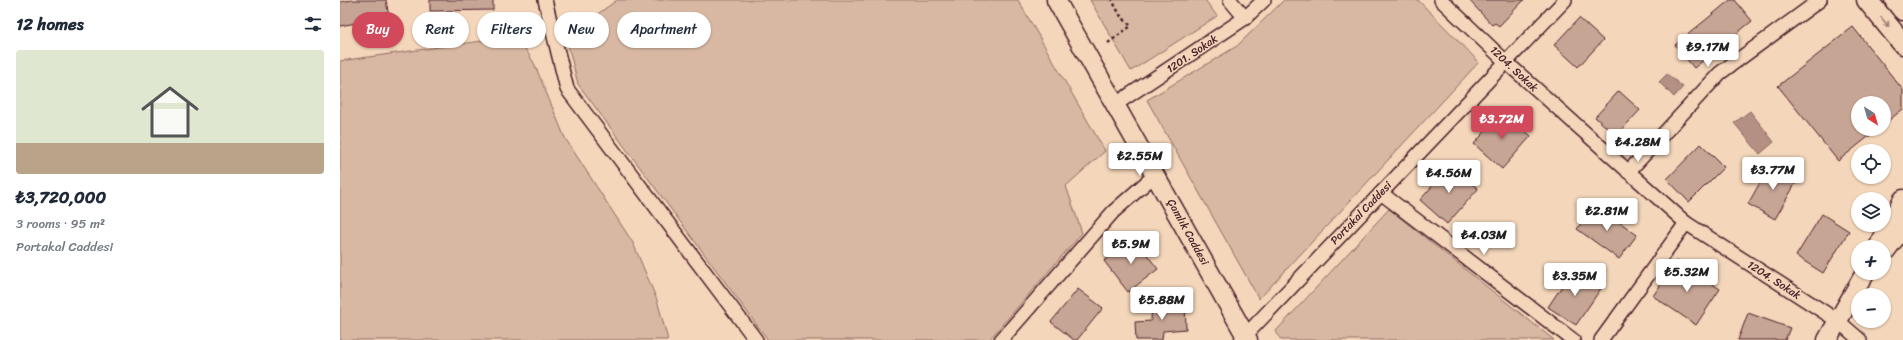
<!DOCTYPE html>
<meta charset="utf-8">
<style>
:root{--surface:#fff;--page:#f6f6f7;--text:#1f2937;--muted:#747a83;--accent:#d1495b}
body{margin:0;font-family:Sriracha,sans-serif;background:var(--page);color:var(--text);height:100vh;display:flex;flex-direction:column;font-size:15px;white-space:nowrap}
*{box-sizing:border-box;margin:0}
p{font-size:13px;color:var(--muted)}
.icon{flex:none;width:22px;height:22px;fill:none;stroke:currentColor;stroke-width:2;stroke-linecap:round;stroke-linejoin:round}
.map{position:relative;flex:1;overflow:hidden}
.panel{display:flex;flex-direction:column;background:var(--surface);width:340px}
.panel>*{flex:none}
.hud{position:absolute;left:12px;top:12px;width:380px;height:36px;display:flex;gap:8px}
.needle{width:26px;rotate:143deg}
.controls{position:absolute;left:1511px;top:96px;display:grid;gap:8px}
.controls a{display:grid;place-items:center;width:40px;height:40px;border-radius:50%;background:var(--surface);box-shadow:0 1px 3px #0004;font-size:20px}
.price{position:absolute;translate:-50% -34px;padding:0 9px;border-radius:4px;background:#fff;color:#222;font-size:13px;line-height:26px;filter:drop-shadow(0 1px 2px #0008)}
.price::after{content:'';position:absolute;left:50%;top:24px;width:12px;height:9px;margin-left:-6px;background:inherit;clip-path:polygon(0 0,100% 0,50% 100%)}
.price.active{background:var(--accent);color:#fff}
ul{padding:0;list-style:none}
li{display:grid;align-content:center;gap:8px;height:212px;padding:0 16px}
li span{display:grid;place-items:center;height:124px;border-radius:4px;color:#555}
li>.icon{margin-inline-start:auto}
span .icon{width:72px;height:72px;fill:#fffc;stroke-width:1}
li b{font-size:17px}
h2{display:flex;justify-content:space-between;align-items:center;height:48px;padding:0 16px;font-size:17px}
.chip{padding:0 14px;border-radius:18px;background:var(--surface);box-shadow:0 1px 3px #0004;font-size:14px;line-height:36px}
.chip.active{background:var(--accent);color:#fff}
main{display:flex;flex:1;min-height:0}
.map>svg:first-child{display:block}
.green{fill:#d8b8a2;stroke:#916c66}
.water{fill:#b39083;stroke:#896360}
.building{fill:#c7a594;stroke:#4a1f2b}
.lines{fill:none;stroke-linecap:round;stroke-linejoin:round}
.street-casing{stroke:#4a1f2b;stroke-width:16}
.secondary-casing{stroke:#4a1f2b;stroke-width:21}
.primary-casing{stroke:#4a1f2b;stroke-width:23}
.path{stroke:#4a1f2b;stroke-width:2.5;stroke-dasharray:3 3;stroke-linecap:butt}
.street{stroke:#f4d6ba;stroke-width:13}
.secondary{stroke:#f4d6ba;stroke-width:18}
.primary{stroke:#f4d6ba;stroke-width:20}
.oneway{stroke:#9f7a72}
.labels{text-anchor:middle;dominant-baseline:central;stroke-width:3;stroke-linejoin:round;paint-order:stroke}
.street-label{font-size:11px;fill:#4a1f2b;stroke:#f4d6ba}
</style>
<main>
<section class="panel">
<h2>12 homes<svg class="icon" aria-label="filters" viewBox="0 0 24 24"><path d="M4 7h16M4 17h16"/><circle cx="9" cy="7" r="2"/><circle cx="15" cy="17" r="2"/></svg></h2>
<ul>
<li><span style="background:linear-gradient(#dfe7d0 75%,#b9a48a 0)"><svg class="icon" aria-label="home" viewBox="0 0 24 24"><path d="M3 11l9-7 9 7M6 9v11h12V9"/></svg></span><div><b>₺3,720,000</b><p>3 rooms · 95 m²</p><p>Portakal Caddesi</p></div></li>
</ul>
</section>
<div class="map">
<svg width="1563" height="340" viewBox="0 0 1563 340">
<rect width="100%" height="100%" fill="#f4d6ba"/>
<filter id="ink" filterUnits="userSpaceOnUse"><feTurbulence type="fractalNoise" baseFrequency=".025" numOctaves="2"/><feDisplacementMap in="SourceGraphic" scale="8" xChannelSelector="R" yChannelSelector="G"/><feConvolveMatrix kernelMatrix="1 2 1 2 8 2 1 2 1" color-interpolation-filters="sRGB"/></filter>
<g filter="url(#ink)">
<g class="green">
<polygon points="277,0 678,0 765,151 726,186 742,233 649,340 428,340 238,84 226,37"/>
<polygon points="750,0 865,0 877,16 791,71"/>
<polygon points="944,0 1078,0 1139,62 919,299 807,100 897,46"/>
<polygon points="177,36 194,63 225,138 293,243 317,300 328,340 0,340 0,61"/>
<polygon points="1049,209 1214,340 941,340 936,331"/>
</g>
<g class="water">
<polygon points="1327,74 1343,87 1334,97 1319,82"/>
<polygon points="1410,111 1434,142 1420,154 1394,123"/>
</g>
<g class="building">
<polygon points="12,0 46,0 49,17 0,26 0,2"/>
<polygon points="90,0 153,0 153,10 90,11"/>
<polygon points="1129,0 1184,0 1159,26 1155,23 1152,25"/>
<polygon points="1390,0 1395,0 1412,21 1354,68 1335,45"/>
<polygon points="1239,18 1263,40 1238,67 1214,45"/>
<polygon points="1513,27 1563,90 1563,109 1544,124 1544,103 1518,103 1518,129 1538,129 1498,161 1438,86"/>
<polygon points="1279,91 1300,110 1276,136 1255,117"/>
<polygon points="1163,111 1191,136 1162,169 1134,144"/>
<polygon points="1361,144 1384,167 1349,202 1327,179"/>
<polygon points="1431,163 1458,179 1435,219 1408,204"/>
<polygon points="1111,165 1138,189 1107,224 1080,200"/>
<polygon points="1255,204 1297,235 1279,259 1237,229"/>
<polygon points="1482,214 1509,231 1483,273 1456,256"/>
<polygon points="794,238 818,269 788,292 764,261"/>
<polygon points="1337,261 1380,289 1356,325 1313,296"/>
<polygon points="1234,268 1262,287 1236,325 1208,307"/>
<polygon points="738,289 763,308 737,340 734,340 711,322"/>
<polygon points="812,301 845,302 846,329 823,331 822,340 796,340 795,322 811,321"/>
<polygon points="1408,313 1450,328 1445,340 1398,340"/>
</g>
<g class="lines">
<g class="street-casing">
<g id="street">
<polyline points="205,0 227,89 416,340"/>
<polyline points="890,0 905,18"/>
<polyline points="1101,0 1166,62 1346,223 1498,321 1520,340"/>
<polyline points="776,104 905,18 924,0"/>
<polyline points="1288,172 1380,73 1480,0"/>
<polyline points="1041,193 1233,340"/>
<polyline points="661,340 773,212 816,174"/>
<polyline points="901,340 1225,0"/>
<polyline points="1261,340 1346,223"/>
</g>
</g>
<g class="secondary-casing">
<g id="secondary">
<polyline points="716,0 908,340"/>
<polyline points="1538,247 1563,199"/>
<polyline points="1544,253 1563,228"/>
<polyline points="1487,340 1525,273"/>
</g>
</g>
<g class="primary-casing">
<g id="primary">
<polyline points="1527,0 1563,44"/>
<polyline points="1555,0 1563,10"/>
</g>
</g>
<polyline class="path" points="768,43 791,26 780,15 772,0"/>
<use href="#street" class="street"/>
<use href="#secondary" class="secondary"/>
<use href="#primary" class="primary"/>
</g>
<defs><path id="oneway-shaft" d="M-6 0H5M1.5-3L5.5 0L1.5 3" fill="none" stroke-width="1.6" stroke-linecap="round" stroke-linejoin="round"/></defs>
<use class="oneway" href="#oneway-shaft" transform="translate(1545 22) rotate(50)"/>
</g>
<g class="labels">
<g class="street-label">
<text transform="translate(852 54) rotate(-34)">1201. Sokak</text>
<text transform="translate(1174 69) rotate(43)">1204. Sokak</text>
<text transform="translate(1021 213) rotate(-46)">Portakal Caddesi</text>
<text transform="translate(848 232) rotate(61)">Çamlık Caddesi</text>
<text transform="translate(1434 280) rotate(33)">1204. Sokak</text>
</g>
</g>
</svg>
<div class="controls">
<a><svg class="needle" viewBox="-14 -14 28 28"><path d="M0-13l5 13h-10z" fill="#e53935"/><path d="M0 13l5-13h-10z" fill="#747a83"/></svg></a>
<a><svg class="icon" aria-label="locate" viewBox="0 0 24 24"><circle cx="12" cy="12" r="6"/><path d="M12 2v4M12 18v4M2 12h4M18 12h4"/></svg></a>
<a><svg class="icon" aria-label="layers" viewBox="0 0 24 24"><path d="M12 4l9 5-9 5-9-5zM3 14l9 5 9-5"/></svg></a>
<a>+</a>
<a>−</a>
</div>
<b class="price" style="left:1368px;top:68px">₺9.17M</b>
<b class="price active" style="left:1162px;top:140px">₺3.72M</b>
<b class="price" style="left:1298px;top:163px">₺4.28M</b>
<b class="price" style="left:800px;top:177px">₺2.55M</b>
<b class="price" style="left:1433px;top:191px">₺3.77M</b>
<b class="price" style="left:1109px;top:194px">₺4.56M</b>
<b class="price" style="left:1267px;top:232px">₺2.81M</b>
<b class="price" style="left:1144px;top:256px">₺4.03M</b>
<b class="price" style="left:791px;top:265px">₺5.9M</b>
<b class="price" style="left:1347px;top:293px">₺5.32M</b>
<b class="price" style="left:1235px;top:297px">₺3.35M</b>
<b class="price" style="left:822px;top:321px">₺5.88M</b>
<div class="hud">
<a class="chip active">Buy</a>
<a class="chip">Rent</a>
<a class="chip">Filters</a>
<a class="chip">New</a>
<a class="chip">Apartment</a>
</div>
</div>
</main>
